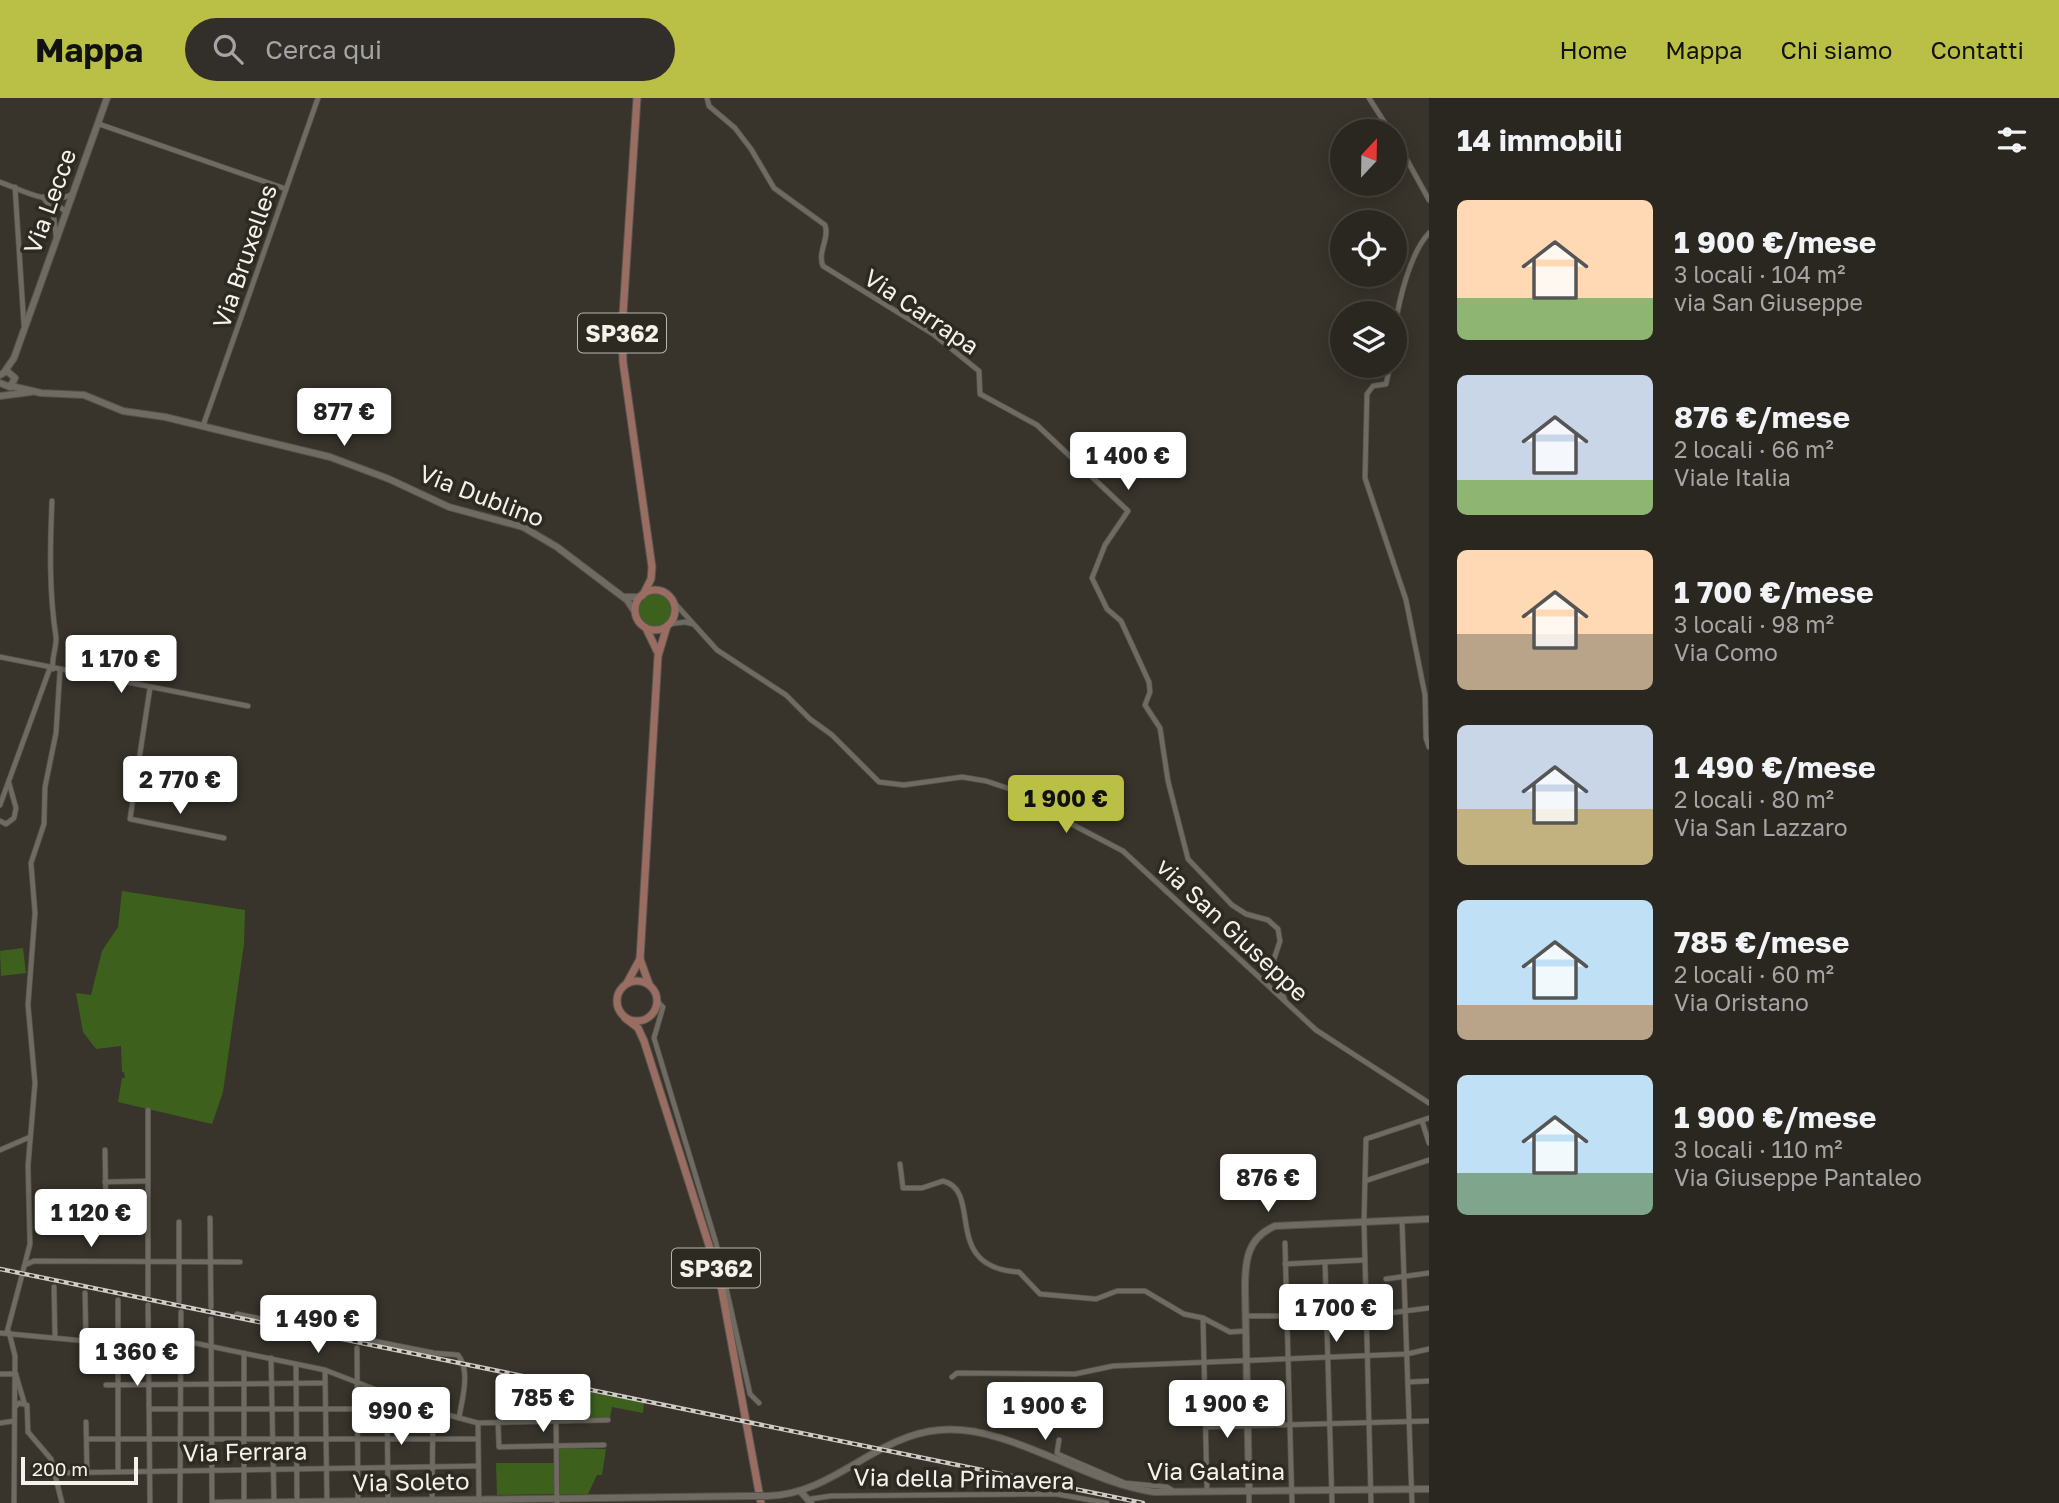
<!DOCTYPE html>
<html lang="it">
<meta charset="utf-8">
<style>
:root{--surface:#2a2721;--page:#322f2a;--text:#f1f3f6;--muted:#a5a5a5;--line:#46443f;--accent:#bac045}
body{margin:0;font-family:"Golos Text",sans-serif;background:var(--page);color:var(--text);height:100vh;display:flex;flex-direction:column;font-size:26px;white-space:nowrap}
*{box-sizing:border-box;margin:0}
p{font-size:23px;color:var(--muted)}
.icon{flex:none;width:38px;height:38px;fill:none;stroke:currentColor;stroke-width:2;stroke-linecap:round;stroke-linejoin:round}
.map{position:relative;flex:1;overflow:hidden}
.side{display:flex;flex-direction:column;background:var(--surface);width:630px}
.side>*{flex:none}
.needle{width:46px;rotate:22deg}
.fabs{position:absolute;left:1330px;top:21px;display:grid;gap:14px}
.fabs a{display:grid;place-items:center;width:77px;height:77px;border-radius:50%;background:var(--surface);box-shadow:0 4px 18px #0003,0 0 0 2px var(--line);font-size:35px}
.scale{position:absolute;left:21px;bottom:18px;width:117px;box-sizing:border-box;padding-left:7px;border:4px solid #f5f2ed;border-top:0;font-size:19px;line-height:24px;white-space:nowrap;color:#f5f2ed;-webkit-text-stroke:5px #2d2a22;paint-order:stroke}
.price{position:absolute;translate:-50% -60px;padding:0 16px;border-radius:7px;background:#fff;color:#222;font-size:23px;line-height:46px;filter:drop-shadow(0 2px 4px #0008)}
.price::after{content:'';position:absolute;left:50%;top:42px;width:21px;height:16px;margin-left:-10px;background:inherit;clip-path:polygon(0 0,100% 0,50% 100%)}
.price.on{background:var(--accent);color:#111}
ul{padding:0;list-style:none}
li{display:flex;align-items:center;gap:21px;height:175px;padding:0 28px}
li span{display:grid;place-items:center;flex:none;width:196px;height:140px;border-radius:10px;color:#555}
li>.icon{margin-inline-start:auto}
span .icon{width:84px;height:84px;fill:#fffc;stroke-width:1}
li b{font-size:30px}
h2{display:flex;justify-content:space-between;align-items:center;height:84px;padding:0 28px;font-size:30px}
header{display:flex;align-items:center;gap:42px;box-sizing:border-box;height:98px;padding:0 35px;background:var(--accent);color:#111}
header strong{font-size:33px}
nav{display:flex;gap:38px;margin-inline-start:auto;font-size:24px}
.search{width:490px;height:63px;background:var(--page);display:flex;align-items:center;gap:18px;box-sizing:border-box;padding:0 24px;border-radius:38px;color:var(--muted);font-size:26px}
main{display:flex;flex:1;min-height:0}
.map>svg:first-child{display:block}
.green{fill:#3d611d}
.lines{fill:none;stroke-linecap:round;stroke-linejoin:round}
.street-casing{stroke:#57534c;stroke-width:6}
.secondary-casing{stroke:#57534c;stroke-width:8}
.primary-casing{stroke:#57534c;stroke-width:9}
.street{stroke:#6f6b62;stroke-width:4.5}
.secondary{stroke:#6f6b62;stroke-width:6}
.primary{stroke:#996d62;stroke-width:7}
.rail-casing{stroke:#cfcbc6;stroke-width:4.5}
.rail{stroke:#2d2a22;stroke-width:2;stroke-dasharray:5;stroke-linecap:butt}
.secondary-bridge-casing{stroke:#57534c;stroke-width:8;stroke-linecap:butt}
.secondary-bridge{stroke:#6f6b62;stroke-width:6}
.labels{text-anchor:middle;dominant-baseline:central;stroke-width:7;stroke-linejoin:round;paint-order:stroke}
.shield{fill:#2d2a22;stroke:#b9b6b0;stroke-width:2}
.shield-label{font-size:23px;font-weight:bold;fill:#f5f2ed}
.street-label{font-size:24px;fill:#f5f2ed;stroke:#2d2a22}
</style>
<header>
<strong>Mappa</strong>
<div class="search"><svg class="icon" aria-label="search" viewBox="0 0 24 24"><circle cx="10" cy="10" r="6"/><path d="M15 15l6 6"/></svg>Cerca qui</div>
<nav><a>Home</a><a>Mappa</a><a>Chi siamo</a><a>Contatti</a></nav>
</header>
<main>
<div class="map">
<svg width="1429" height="1405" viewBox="0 0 1429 1405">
<rect width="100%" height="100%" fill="#38342c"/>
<g class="green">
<circle cx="655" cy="512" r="17"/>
<polygon points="122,793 245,812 244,846 223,994 212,1026 118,1004 122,980 125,980 124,974 122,974 121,948 96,951 83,934 76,895 91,897 102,853 118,829"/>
<polygon points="23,850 26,875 1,878 0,853"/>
<polygon points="532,1283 644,1305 643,1315 612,1309 610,1320 537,1321"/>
<polygon points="559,1350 606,1351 602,1377 597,1377 588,1396 560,1396"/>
<polygon points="496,1365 554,1365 554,1396 497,1397"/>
</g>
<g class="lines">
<g class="street-casing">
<g id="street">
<path d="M707 0 709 8 735 30 751 51 774 90 825 127C830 140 817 154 823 168L933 236 979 273 980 296 1037 327 1128 413 1105 447 1092 480 1107 511 1121 523 1149 584 1150 594 1145 607 1160 630 1168 683 1188 761 1232 807 1246 816 1268 822 1278 831 1280 843 1272 867 1285 903"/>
<polyline points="1369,0 1390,33"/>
<polyline points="99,26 286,91"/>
<polyline points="1395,40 1429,102"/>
<path d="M0 84C22 92 50 109 72 96"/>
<polyline points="15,89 24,228"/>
<polyline points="43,99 53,113 56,138"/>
<polyline points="52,103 65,113"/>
<path d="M1395 229C1399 202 1410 155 1429 135"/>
<polyline points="1390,268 1386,286 1373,288 1367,296 1365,380 1406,502 1425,597 1426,640 1429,649"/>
<polyline points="203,328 318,0"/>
<path d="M52 403C50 449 49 494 56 539 57 550 51 559 53 571"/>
<polyline points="671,501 717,552 786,597 810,621 832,637 879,684 904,687 962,679 986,683 1025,696 1058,719 1123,753 1316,932 1429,1005"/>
<polyline points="669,526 685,524 693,526"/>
<polyline points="0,559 248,608"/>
<polyline points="150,590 130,721 224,740"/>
<polyline points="0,707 50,570"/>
<polyline points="0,723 6,726 14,720 16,710 9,685"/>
<polyline points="657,903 663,909 654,940 716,1145 750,1296 759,1305"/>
<polyline points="1422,1023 1429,1045"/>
<polyline points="0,1052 30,1039"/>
<polyline points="105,1052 106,1114"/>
<path d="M900 1066 903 1090H922L943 1083C984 1093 940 1170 1019 1174L1040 1196 1096 1201 1117 1193H1145L1184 1216 1203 1220 1230 1234 1245 1233"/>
<polyline points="1365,1083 1429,1062"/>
<polyline points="105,1084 148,1083"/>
<polyline points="210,1120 211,1209"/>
<polyline points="1402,1122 1412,1405"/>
<polyline points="179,1124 179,1203"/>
<polyline points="1285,1145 1292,1405"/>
<polyline points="1325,1164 1332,1405"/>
<polyline points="1285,1166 1365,1162"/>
<polyline points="25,1167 34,1163 240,1164"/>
<polyline points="23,1173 30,1146 28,1068 35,985 28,907 35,815 31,765 44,726 45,689 56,635 60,573"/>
<polyline points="1386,1181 1429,1175"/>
<polyline points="54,1189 55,1240"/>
<polyline points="85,1195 86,1243"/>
<polyline points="148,1197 148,1012"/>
<polyline points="148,1207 150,1405"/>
<path d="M237 1216 434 1255 458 1257C471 1273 462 1301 459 1320"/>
<polyline points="1245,1218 1366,1218 1429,1210"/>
<polyline points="1203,1220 1207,1393"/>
<polyline points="211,1221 212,1405"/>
<polyline points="7,1234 22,1177"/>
<polyline points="9,1234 15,1258 14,1405"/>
<polyline points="0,1235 86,1243 180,1242 325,1272 426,1311 478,1325 608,1322"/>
<polyline points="118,1244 118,1202"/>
<polyline points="357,1250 358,1405"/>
<polyline points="244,1255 244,1405"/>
<polyline points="118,1257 118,1373"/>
<polyline points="271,1260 274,1403"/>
<polyline points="296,1266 297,1404"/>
<polyline points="325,1272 327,1404"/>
<polyline points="0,1276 16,1276"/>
<polyline points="16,1277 24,1304"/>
<polyline points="952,1279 957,1275 1075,1276 1113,1268 1407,1256 1429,1251"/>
<polyline points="1408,1284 1429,1283"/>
<polyline points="106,1287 325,1285"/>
<polyline points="387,1297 388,1404"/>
<polyline points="15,1309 19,1305 27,1307 28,1334"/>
<polyline points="149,1311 421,1311"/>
<polyline points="556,1323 557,1405"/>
<polyline points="86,1324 87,1373"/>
<polyline points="498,1324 499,1349 604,1347"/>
<polyline points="0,1325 14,1323"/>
<polyline points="478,1325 479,1405"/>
<polyline points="1206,1329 1429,1323"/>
<polyline points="28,1334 51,1361 62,1405"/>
<polyline points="87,1341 478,1341"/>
<polyline points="1059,1342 1057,1355 1060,1357 1125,1385 1167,1389 1175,1394"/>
<polyline points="54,1375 478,1368"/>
<polyline points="1249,1393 1249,1405"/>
<polyline points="810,1401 831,1398 1056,1396 1107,1405"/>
<polyline points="432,1402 433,1314"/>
<polyline points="180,1405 181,1214"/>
<polyline points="1371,1405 1364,1123 1366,1041 1429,1020"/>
</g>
</g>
<g class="secondary-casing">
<g id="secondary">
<polyline points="5,273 14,260 107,0"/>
<polyline points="0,277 7,273 15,280 10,289 0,285"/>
<polyline points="11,288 41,295 84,297 123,313 165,319 330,359 389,381 449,409 523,429 557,449 627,502 635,514"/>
<polyline points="0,298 31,294"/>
<polyline points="625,499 641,499"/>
<path d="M1249 1393 1245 1190C1245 1163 1247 1140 1275 1128L1429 1121"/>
<polyline points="801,1394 811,1405"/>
<path d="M767 1398C833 1397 875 1337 940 1332 1009 1326 1083 1384 1154 1394L1429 1391"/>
<polyline points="216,1405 749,1398"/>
</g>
</g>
<g class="primary-casing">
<g id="primary">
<polyline points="637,0 622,232 623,264 652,469 651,481 643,497"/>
<circle cx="655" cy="512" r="20"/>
<polyline points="646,530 657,553"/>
<polyline points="640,861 649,886"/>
<circle cx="637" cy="903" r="20"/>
<polyline points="627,885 640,861 658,558 667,528"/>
<polyline points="625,920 638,930 644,943 720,1182 761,1405"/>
</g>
</g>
<use href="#street" class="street"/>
<use href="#secondary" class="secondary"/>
<use href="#primary" class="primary"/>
<g class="rail-casing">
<polyline id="rail" points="0,1171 1143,1405"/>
</g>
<use href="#rail" class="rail"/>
<g class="secondary-bridge-casing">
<polyline id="secondary-bridge" points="749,1398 767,1398"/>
</g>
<use href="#secondary-bridge" class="secondary-bridge"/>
</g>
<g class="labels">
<g class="shield">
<rect x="578" y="215.5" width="88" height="39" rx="5"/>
<rect x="672" y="1150.5" width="88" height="39" rx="5"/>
</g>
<g class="shield-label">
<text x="622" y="235">SP362</text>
<text x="716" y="1170">SP362</text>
</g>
<g class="street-label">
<text transform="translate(49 103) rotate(-70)">Via Lecce</text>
<text transform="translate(244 158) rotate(-71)">Via Bruxelles</text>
<text transform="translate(922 213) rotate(34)">Via Carrapa</text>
<text transform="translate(482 397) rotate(21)">Via Dublino</text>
<text transform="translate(1233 831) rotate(43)">via San Giuseppe</text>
<text transform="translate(245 1353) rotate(-1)">Via Ferrara</text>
<text x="1216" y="1372">Via Galatina</text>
<text transform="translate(964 1380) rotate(1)">Via della Primavera</text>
<text transform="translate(411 1383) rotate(-1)">Via Soleto</text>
</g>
</g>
</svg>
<div class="fabs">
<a><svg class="needle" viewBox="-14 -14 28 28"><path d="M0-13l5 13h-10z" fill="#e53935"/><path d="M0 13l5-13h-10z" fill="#a5a5a5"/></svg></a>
<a><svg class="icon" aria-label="locate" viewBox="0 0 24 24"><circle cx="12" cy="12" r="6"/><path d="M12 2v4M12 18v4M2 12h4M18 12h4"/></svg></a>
<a><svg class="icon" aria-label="layers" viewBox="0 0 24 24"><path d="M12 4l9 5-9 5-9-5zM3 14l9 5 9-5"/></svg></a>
</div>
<div class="scale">200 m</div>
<b class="price" style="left:344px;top:350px">877 €</b>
<b class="price" style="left:1128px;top:394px">1 400 €</b>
<b class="price" style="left:121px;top:597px">1 170 €</b>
<b class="price" style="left:180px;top:718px">2 770 €</b>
<b class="price on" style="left:1066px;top:737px">1 900 €</b>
<b class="price" style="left:1268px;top:1116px">876 €</b>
<b class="price" style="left:91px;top:1151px">1 120 €</b>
<b class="price" style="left:1336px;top:1246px">1 700 €</b>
<b class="price" style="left:318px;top:1257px">1 490 €</b>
<b class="price" style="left:137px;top:1290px">1 360 €</b>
<b class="price" style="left:543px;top:1336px">785 €</b>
<b class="price" style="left:1227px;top:1342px">1 900 €</b>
<b class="price" style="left:1045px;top:1344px">1 900 €</b>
<b class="price" style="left:401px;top:1349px">990 €</b>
</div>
<section class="side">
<h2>14 immobili<svg class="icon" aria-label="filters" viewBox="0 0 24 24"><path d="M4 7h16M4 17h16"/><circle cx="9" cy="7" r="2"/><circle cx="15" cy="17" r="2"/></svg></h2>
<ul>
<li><span style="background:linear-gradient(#ffd9b3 70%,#8fb573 0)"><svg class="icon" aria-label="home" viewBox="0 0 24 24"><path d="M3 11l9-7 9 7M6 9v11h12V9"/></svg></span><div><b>1 900 €/mese</b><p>3 locali · 104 m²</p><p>via San Giuseppe</p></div></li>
<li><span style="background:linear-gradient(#c9d6e8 75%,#8fb573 0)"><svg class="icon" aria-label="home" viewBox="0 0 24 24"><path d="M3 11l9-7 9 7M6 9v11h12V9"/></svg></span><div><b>876 €/mese</b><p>2 locali · 66 m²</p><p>Viale Italia</p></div></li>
<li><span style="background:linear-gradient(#ffd9b3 60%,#b9a48a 0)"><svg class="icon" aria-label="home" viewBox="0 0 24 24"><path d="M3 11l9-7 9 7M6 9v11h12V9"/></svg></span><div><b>1 700 €/mese</b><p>3 locali · 98 m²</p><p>Via Como</p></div></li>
<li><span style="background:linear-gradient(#c9d6e8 60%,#c2b280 0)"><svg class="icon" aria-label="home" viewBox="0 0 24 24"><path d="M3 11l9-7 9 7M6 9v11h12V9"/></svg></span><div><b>1 490 €/mese</b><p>2 locali · 80 m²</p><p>Via San Lazzaro</p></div></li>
<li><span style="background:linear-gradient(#bfe0f5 75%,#b9a48a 0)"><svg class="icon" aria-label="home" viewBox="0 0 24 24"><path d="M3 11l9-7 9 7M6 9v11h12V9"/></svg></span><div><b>785 €/mese</b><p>2 locali · 60 m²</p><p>Via Oristano</p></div></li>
<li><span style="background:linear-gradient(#bfe0f5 70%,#7fa58c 0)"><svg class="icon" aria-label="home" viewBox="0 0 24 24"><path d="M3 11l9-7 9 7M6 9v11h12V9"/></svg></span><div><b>1 900 €/mese</b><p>3 locali · 110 m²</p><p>Via Giuseppe Pantaleo</p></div></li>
</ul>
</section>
</main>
